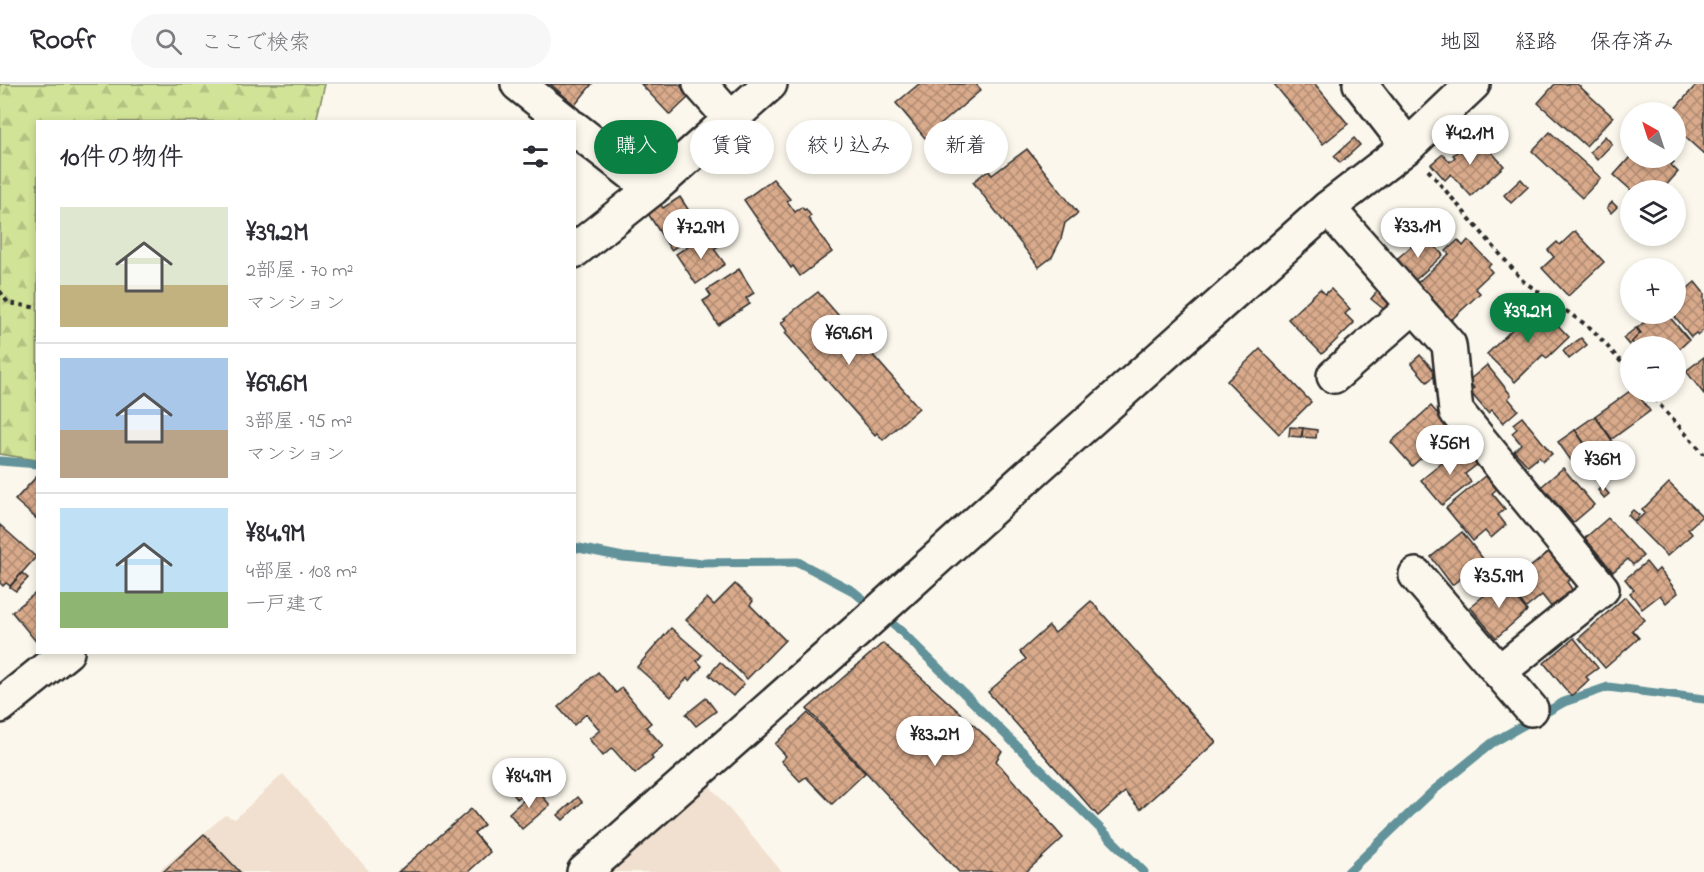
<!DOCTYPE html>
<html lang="ja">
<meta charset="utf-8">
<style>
:root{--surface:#fff;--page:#f7f7f7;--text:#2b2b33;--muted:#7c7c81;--line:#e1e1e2;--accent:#0b8043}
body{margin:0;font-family:"Indie Flower","Klee One",sans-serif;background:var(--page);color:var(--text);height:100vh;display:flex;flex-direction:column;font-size:22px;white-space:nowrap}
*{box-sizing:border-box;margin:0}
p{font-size:20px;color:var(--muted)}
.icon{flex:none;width:33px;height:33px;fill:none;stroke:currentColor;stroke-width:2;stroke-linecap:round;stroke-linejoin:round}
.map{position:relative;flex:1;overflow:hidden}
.drawer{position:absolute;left:36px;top:36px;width:540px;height:534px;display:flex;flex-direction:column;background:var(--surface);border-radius:0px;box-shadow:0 3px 9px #0003}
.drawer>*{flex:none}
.guide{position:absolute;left:594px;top:36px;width:570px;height:54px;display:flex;gap:12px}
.needle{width:39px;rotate:321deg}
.controls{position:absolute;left:1620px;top:18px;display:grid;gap:12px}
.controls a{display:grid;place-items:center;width:66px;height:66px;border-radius:50%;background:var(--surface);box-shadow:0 3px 9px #0003;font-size:30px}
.price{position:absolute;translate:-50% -51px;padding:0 14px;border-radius:21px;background:#fff;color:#222;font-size:20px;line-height:39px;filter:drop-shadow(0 2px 3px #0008)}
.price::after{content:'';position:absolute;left:50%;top:36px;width:18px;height:14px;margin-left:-9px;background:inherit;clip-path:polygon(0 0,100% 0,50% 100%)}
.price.on{background:var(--accent);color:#fff}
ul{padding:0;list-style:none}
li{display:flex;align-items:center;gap:18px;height:150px;padding:0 24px}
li+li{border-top:2px solid var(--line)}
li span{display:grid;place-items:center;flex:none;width:168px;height:120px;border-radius:0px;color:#555}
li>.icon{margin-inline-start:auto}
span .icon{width:72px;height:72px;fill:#fffc;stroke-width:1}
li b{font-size:26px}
h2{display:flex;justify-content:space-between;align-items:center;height:72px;padding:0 24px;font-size:26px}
.chip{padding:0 21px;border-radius:27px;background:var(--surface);box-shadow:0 3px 9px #0003;font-size:21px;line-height:54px}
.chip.on{background:var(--accent);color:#fff}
header{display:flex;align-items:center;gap:36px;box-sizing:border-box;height:84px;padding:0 30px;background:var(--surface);border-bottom:2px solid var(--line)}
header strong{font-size:28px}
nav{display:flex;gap:33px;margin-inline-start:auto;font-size:21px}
.search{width:420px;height:54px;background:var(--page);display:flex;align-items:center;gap:15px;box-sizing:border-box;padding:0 21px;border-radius:33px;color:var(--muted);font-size:22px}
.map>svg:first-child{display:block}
.built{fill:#f1e0cf}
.forest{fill:url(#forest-firs);stroke:#7e8761;stroke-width:1.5}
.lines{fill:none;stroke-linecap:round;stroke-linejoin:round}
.stream{stroke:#62929a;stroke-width:9}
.building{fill:url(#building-cross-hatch);stroke:#2b2b2b;stroke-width:1.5}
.minor-casing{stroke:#2b2b2b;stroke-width:38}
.path{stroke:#2b2b2b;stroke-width:4;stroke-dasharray:4.5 4.5;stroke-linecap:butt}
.minor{stroke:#fbf7ec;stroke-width:33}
</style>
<header>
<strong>Roofr</strong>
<div class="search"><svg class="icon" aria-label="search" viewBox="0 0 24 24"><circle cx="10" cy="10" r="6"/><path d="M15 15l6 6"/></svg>ここで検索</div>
<nav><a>地図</a><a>経路</a><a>保存済み</a></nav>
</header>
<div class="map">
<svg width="1704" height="788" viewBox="0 0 1704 788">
<defs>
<pattern id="forest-firs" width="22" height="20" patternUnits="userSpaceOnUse" patternTransform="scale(1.5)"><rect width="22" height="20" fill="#d1e397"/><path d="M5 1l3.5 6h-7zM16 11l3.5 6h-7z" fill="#b4c382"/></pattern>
<pattern id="building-cross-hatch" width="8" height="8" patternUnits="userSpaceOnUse" patternTransform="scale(1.5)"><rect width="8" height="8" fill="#d9aa8b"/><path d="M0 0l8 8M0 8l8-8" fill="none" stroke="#b08b72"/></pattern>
</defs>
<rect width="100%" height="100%" fill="#fbf7ec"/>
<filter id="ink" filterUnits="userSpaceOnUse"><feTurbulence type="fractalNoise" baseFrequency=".0167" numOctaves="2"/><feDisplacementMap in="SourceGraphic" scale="12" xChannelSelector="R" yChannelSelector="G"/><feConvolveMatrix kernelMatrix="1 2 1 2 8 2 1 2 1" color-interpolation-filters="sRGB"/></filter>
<g filter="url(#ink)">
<g class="built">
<polygon points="283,690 370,788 158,788 225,731 235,735"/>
<polygon points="709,701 782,788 611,788"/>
</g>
<polygon class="forest" points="0,0 325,0 316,37 38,38 37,376 0,370"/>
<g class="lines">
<g class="stream">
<polyline points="0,377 38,380"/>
<polyline points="574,463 623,473 695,479 798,478 853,507 902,548 1144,788"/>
<polyline points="1348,788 1434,706 1492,659 1564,618 1608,603 1704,615"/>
</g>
</g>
<g class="building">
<polygon points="550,0 592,0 575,21"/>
<polygon points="641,0 679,0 690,12 670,31"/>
<polygon points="919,0 976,0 981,6 925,54 896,19"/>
<polygon points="1274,0 1315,0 1348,40 1323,60"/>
<polygon points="1555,0 1577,0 1613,33 1586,62 1538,19"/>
<polygon points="1697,0 1704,0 1704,70 1676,45 1676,28 1672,28"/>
<polygon points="1550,48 1601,94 1582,114 1532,67"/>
<polygon points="1477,52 1504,82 1471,112 1451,90 1445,96 1431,80 1443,70 1450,78 1455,73 1453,71"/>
<polygon points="1605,52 1612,60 1597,76 1590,68"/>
<polygon points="1354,54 1360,61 1340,79 1334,72"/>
<polygon points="1027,65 1078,129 1065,139 1061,155 1052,173 1039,183 973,98 988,86 992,91"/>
<polygon points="1630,73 1668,74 1674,78 1671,81 1678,88 1662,106 1631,106 1614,91"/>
<polygon points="773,95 790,115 787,117 795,128 802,123 804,126 806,125 811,132 808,134 832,168 800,192 793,182 791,184 744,116"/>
<polygon points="1521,95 1528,103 1511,119 1504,111"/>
<polygon points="680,113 697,139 680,150 684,158 671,166 647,128 660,120 663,124"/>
<polygon points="1612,118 1617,123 1611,129 1607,124"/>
<polygon points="1575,147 1604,178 1568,212 1542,184 1554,173 1548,166 1557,158 1560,161"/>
<polygon points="1425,151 1443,171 1412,199 1393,178"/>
<polygon points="715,153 720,161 714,165 725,180 696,200 676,170 698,156 702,162"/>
<polygon points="1458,156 1463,162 1468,156 1491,180 1488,183 1492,188 1475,204 1480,209 1448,239 1414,202 1449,170 1446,167"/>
<polygon points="739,185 754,209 746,214 750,220 718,241 703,217 711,212 707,206"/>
<polygon points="1695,198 1704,209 1704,246 1698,251 1696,249 1691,253 1673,230 1676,230 1676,214"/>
<polygon points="1320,205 1325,210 1331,205 1350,225 1345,230 1354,239 1322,270 1288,235"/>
<polygon points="1378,206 1393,218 1386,227 1371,215"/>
<polygon points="818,208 919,324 883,356 877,349 875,351 785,249 787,247 781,239 786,235 784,234"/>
<polygon points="1537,224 1544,231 1546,229 1569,253 1547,274 1543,271 1515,298 1487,270 1530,228"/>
<polygon points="1654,230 1667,230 1689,256 1676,268 1676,262 1635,262 1631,257 1641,249 1637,244"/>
<polygon points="1636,244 1640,249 1629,261 1623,254"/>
<polygon points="1581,254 1587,261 1569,275 1563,267"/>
<polygon points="1260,265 1311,318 1279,350 1227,297"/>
<polygon points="1420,271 1437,290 1427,298 1411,279"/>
<polygon points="1704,273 1704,310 1686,287"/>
<polygon points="1487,281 1511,311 1508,314 1518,326 1503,339 1492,326 1488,329 1470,308 1474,304 1468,297"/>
<polygon points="1630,307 1636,308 1650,327 1612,355 1595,332"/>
<polygon points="1431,322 1450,344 1435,358 1437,360 1412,382 1391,358"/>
<polygon points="1595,332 1613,358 1594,372 1575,346"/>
<polygon points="1522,333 1552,370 1543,377 1539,373 1528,382 1514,367 1521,360 1512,349 1517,345 1513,340"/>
<polygon points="1290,343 1303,344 1301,353 1289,352"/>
<polygon points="1303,344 1317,346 1316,354 1302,353"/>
<polygon points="1575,346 1594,374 1577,385 1558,358"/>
<polygon points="1463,362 1478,380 1465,390 1471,398 1442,421 1421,396"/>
<polygon points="1563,384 1594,421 1573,439 1542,402"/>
<polygon points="38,391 38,436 15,416"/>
<polygon points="1486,391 1497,405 1492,409 1505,425 1498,431 1506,441 1491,454 1485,447 1473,457 1446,424"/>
<polygon points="1669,399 1702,432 1688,445 1692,450 1667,472 1634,439 1645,429 1642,426"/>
<polygon points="1602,402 1609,410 1604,414 1598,406"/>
<polygon points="1633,426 1639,431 1634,437 1628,431"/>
<polygon points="1608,434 1643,472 1633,481 1628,475 1613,488 1585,454"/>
<polygon points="0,441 36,473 10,502 6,499 3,502 0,499"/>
<polygon points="1462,448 1488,481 1473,492 1470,487 1452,501 1431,473"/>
<polygon points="1550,467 1572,494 1567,498 1574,508 1553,525 1542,511 1526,524 1508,501"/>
<polygon points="1646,478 1655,489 1659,485 1678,509 1666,519 1660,511 1642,525 1630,509 1634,506 1625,495"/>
<polygon points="22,489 28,494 16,507 10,503"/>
<polygon points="1502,497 1527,527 1496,554 1470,523"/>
<polygon points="735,500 753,517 750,521 785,556 747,595 686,536 707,514 714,521"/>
<polygon points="38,507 38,560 12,528"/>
<polygon points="1625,513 1645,536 1632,546 1639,554 1605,584 1579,554"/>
<polygon points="1091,517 1216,658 1140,725 1125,708 1098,732 988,608 1026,575 1020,568 1049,542 1055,549"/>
<polygon points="671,544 702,571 697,577 702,582 690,597 687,594 671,613 637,583"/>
<polygon points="1574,554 1598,584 1586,593 1589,596 1571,612 1544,579"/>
<polygon points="883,559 1002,667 996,677 1063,754 1026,788 959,788 807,625"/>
<polygon points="720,578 744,600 733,612 709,591"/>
<polygon points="598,588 616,609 622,604 651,639 646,643 663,662 651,672 653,675 635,690 612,664 603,672 589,655 600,646 586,630 574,641 558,623"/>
<polygon points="706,614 716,627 696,642 686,630"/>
<polygon points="808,629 865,689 832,720 806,693 800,697 781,677 786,672 775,660"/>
<polygon points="528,693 534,702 517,715 510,706"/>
<polygon points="536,705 550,721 522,745 509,729"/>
<polygon points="578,713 582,718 563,736 558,731"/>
<polygon points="471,725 484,741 474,749 490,768 468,788 398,788"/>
<polygon points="204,750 240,788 163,788"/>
</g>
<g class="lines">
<g class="minor-casing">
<g id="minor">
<polyline points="518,0 566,38"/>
<polyline points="700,0 731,35"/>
<polyline points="1360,0 1408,62"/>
<polyline points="574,44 652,105"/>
<polyline points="1328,124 1449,261 1456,327 1602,505 1499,588"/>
<polyline points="574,167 652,105 770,0"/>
<polyline points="1334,292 1415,221"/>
<polyline points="1416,491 1531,625"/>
<polyline points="0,622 67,568"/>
<polyline points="584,788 858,546 1039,382 1328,124 1408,62 1473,0"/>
</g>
</g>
<g class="path">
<polyline points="1428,86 1523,197 1592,245 1630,288"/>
<polyline points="0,207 8,219 38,224"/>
<polyline points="1648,308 1704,370"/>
</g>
<use href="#minor" class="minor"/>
</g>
</g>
</svg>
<div class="controls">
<a><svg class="needle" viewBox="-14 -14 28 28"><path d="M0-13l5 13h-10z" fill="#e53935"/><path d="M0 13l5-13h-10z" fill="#7c7c81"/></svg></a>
<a><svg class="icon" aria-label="layers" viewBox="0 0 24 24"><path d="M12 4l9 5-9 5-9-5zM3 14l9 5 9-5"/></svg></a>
<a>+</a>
<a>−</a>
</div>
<b class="price" style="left:1470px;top:82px">¥42.1M</b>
<b class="price" style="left:1418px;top:175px">¥33.1M</b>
<b class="price" style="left:701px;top:176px">¥72.9M</b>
<b class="price on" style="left:1528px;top:260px">¥39.2M</b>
<b class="price" style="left:849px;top:282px">¥69.6M</b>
<b class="price" style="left:1450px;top:392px">¥56M</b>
<b class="price" style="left:1603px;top:408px">¥36M</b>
<b class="price" style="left:1499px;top:525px">¥35.9M</b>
<b class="price" style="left:935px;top:683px">¥83.2M</b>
<b class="price" style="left:529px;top:725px">¥84.9M</b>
<div class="guide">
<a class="chip on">購入</a>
<a class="chip">賃貸</a>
<a class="chip">絞り込み</a>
<a class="chip">新着</a>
</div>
<section class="drawer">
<h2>10件の物件<svg class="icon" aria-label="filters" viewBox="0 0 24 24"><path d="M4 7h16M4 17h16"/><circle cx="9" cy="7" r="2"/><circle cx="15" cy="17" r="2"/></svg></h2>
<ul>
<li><span style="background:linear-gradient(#dfe7d0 65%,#c2b280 0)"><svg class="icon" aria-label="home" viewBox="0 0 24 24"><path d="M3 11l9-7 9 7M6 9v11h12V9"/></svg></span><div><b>¥39.2M</b><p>2部屋 · 70 m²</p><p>マンション</p></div></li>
<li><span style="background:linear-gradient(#a9c7e8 60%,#b9a48a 0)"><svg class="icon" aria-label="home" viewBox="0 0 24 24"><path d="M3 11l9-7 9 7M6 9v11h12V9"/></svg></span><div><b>¥69.6M</b><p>3部屋 · 95 m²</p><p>マンション</p></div></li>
<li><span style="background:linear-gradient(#bfe0f5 70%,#8fb573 0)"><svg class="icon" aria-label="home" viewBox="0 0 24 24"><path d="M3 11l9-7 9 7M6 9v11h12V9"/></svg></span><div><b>¥84.9M</b><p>4部屋 · 108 m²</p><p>一戸建て</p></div></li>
</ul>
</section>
</div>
